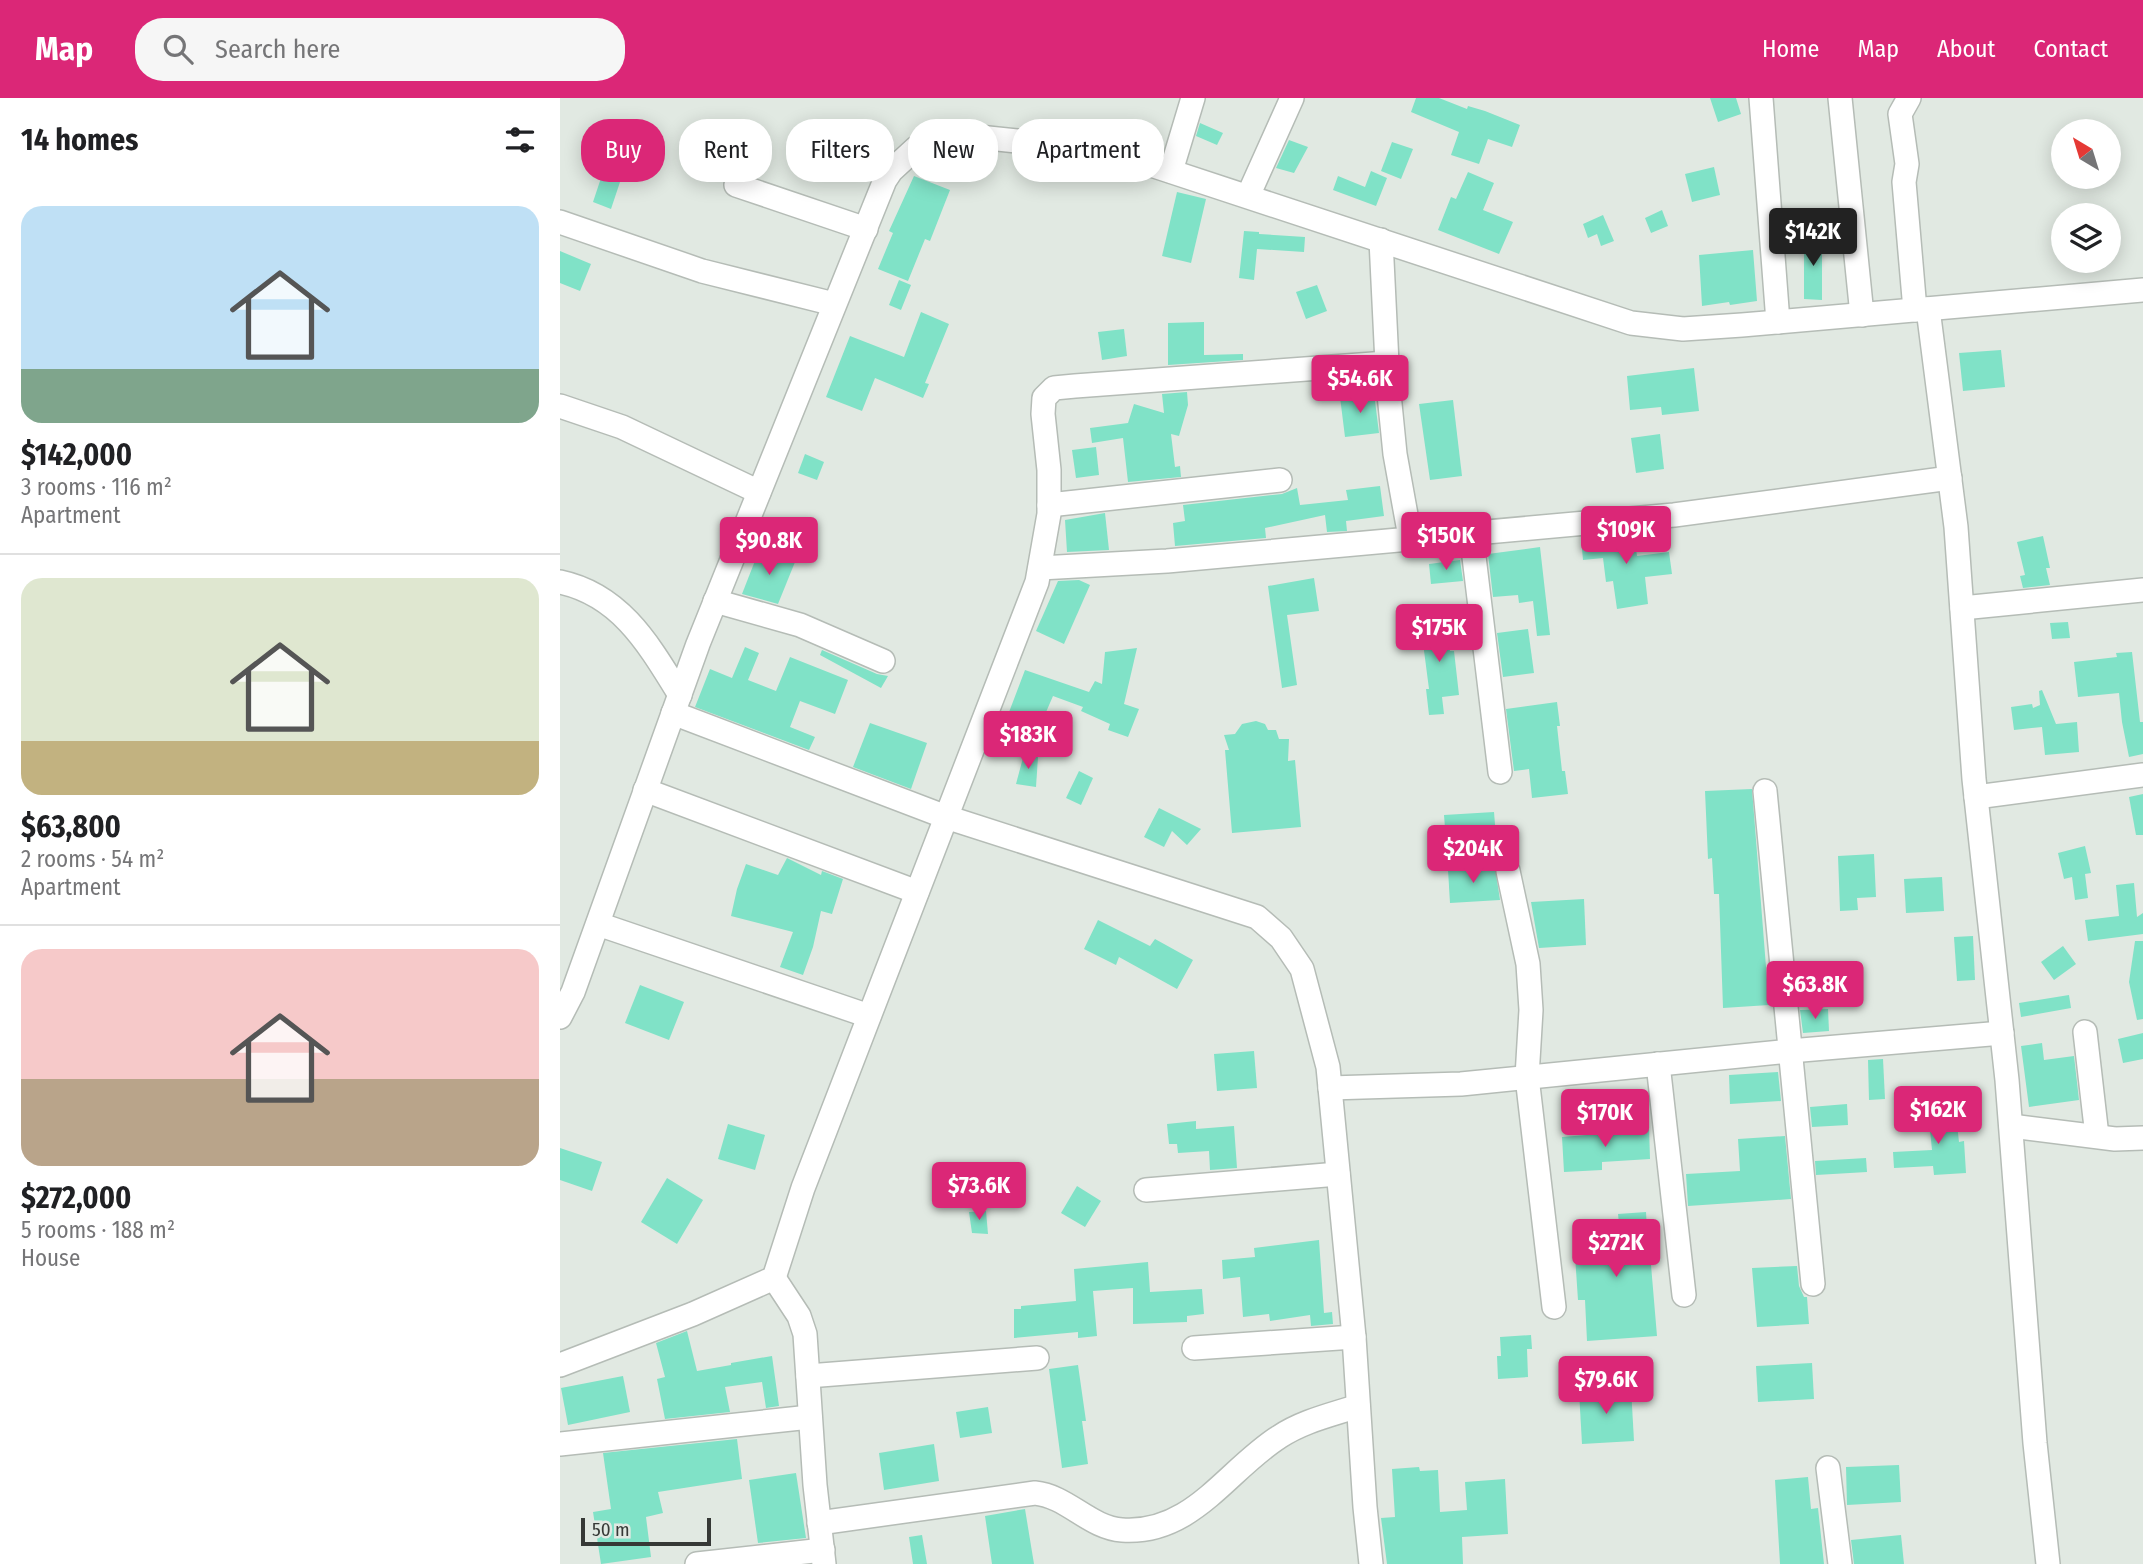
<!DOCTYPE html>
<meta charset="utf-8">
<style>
:root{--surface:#fff;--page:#f6f6f6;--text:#202124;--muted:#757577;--line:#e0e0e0;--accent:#db2777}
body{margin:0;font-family:"Fira Sans Condensed",sans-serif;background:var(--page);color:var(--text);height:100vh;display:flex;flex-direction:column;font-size:26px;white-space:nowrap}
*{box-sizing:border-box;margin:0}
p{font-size:23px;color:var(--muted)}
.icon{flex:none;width:38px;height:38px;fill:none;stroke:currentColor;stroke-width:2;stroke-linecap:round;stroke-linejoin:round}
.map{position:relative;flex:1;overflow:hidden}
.drawer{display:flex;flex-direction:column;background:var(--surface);width:560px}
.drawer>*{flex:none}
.hud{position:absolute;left:21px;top:21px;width:665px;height:63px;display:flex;gap:14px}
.needle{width:46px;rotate:322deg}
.controls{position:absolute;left:1491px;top:21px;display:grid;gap:14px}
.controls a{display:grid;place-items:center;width:70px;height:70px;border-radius:50%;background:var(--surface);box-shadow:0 4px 18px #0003;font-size:35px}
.scale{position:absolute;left:21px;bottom:18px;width:130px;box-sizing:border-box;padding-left:7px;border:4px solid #363936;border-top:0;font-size:19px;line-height:24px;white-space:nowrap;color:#363936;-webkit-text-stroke:5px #e1e9e2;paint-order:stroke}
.price{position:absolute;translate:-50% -60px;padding:0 16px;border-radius:7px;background:var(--accent);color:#fff;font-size:23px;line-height:46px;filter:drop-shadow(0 2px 4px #0008)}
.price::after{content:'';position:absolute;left:50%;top:42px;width:21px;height:16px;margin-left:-10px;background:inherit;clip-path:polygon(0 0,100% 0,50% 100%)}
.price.selected{background:#222;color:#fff}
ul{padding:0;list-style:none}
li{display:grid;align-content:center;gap:14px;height:371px;padding:0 21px}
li+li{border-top:2px solid var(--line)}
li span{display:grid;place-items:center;height:217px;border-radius:21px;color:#555}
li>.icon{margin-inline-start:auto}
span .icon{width:126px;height:126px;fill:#fffc;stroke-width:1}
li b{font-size:30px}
h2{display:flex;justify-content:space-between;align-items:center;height:84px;padding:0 21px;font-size:30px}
.chip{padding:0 24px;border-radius:28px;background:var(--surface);box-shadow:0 4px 18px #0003;font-size:24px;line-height:63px}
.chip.selected{background:var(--accent);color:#fff}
header{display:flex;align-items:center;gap:42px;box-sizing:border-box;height:98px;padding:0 35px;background:var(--accent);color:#fff}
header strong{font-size:33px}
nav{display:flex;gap:38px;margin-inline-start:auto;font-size:24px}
.search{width:490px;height:63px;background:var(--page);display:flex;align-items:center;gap:18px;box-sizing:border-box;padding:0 24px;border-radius:28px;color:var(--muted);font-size:26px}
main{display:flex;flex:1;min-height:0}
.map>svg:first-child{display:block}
.building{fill:#80e2c7}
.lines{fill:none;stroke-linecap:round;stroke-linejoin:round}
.minor-casing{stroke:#b5bcb6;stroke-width:26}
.minor{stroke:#fff;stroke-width:23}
</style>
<header>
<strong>Map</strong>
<div class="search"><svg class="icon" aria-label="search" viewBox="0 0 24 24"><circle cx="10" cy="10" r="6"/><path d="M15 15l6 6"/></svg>Search here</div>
<nav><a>Home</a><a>Map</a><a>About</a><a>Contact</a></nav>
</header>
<main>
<section class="drawer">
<h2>14 homes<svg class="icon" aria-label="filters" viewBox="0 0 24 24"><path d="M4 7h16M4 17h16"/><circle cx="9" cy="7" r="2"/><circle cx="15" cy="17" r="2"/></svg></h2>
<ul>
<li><span style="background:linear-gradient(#bfe0f5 75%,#7fa58c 0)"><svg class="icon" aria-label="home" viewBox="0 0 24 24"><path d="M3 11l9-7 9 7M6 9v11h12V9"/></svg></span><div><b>$142,000</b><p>3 rooms · 116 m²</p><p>Apartment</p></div></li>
<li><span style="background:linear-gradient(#dfe7d0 75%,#c2b280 0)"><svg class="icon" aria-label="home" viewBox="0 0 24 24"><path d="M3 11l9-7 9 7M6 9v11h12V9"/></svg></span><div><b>$63,800</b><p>2 rooms · 54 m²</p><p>Apartment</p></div></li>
<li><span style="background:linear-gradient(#f6c9c9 60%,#b9a48a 0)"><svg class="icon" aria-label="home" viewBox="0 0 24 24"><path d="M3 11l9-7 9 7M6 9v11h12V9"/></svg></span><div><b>$272,000</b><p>5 rooms · 188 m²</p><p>House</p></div></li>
</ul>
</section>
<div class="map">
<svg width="1583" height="1466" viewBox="0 0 1583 1466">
<rect width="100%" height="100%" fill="#e1e9e2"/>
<g class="building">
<polygon points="856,0 879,0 907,11 908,8 925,13 960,27 952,49 928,41 919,66 891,57 899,34 851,14"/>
<polygon points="1150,0 1176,0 1181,16 1158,24"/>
<polygon points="640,25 663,35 657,47 636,38"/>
<polygon points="729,42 748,49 734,75 716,70"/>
<polygon points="832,44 853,51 841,81 821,73"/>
<polygon points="47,62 65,69 51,111 33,104"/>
<polygon points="1154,69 1160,97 1132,104 1125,76"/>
<polygon points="811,73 827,80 816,108 773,92 778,78 805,89"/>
<polygon points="908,74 934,85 923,112 953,124 939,156 878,132 891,99 896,101"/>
<polygon points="354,78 390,92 370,143 365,141 348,183 318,171 333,135 329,133"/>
<polygon points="617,94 646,101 631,165 602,158"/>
<polygon points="1102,112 1108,128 1091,135 1085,120"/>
<polygon points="1043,117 1054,143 1041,148 1037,136 1028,140 1023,126"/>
<polygon points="684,133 699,134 699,136 745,139 744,154 697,151 694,182 679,180"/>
<polygon points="1244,138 1262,138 1262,202 1244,201"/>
<polygon points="1193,152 1197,203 1170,207 1169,204 1142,208 1139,157"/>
<polygon points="0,153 31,166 20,193 0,185"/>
<polygon points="339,182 351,187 341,212 329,207"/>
<polygon points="757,187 767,213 746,221 736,194"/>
<polygon points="361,214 389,226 365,285 369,286 363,300 315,280 302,313 266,299 290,238 344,259"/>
<polygon points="644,224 644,257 683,256 683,262 608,267 608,225"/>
<polygon points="564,231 567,258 542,262 538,234"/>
<polygon points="1441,252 1445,289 1403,293 1399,255"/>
<polygon points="1134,270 1139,313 1102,317 1101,309 1070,312 1067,278"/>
<polygon points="627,294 628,307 619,338 611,336 615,369 620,368 621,379 568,384 563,340 532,345 530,330 568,325 574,306 604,315 602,296"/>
<polygon points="814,295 819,335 785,339 780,299"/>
<polygon points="893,302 902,378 870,382 859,306"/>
<polygon points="1100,336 1104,371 1076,375 1071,340"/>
<polygon points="536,349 539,377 516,380 512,352"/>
<polygon points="245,356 264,364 257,382 238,375"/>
<polygon points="820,388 824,418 786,423 787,433 767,434 765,417 705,430 706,440 615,448 613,425 625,423 623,407 722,396 737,390 740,407 788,402 786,392"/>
<polygon points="545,415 549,452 507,454 505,422"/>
<polygon points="1074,435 1077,458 1109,454 1112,476 1085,479 1088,506 1057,511 1053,483 1046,484 1043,460 1023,462 1021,440"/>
<polygon points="1483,438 1490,470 1486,470 1490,487 1463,490 1460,478 1465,477 1457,444"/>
<polygon points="980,449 990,537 977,538 973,503 959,505 958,497 933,499 928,456"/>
<polygon points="200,450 235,464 218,506 182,496"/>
<polygon points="900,462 903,483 871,486 869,466"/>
<polygon points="754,480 759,513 727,517 737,587 722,590 708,488"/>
<polygon points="519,482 530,487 504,546 476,533 498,483"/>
<polygon points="886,519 890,553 894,553 899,597 882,599 884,616 869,617 866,591 869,591 860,522"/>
<polygon points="1508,524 1510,540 1492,541 1490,525"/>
<polygon points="968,531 974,575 943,579 937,535"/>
<polygon points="185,549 199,555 188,582 216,593 230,559 288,582 275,616 240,603 230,629 255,639 249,652 135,609 150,571 172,580"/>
<polygon points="577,550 564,606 579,611 568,639 548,632 550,626 521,613 523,609 493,598 477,635 446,622 465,572 529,594 535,583 542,586 545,554"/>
<polygon points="262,552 317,576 328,578 321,590 260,557"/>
<polygon points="1572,554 1580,624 1583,624 1583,656 1569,659 1562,624 1559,595 1518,599 1514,564 1557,559 1556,555"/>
<polygon points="1482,592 1496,626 1517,624 1519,654 1485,657 1482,629 1454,632 1451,609 1472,606 1473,610 1480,607 1479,593"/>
<polygon points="997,604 1000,628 997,628 1002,673 1005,673 1008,696 972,700 969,671 954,673 946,611"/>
<polygon points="696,623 705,626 708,632 716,632 719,641 729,641 728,663 735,662 741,729 672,735 665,652 669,652 664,637 675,636 682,626"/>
<polygon points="310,625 367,645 351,691 293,669"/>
<polygon points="464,656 478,659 476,689 456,686"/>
<polygon points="519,673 533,680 521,707 506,700"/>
<polygon points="1192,691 1209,907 1163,910 1159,796 1154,796 1152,760 1148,761 1145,693"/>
<polygon points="1583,696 1583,737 1576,737 1569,699"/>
<polygon points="599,710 641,731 627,747 612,733 604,749 584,739"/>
<polygon points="934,714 936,739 886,743 884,717"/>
<polygon points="1525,748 1531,775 1525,776 1528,800 1515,802 1512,779 1504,781 1498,755"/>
<polygon points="1314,756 1316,799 1297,800 1298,812 1280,813 1278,758"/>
<polygon points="227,760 261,777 262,773 283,781 272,816 261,813 253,849 243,877 220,869 233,834 171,818 177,791 186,766 218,777"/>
<polygon points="935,769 940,802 890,805 888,772"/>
<polygon points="1382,779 1384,813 1346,815 1344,781"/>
<polygon points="1574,785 1577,819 1583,815 1583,836 1528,843 1525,822 1559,818 1556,787"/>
<polygon points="1024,801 1026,847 979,850 971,804"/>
<polygon points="538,822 590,848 595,841 633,862 617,891 559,859 556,867 524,851"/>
<polygon points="1413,838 1415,882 1397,883 1394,839"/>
<polygon points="1575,843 1583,843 1583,921 1577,922 1569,884"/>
<polygon points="1503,848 1516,866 1494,882 1481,864"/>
<polygon points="80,887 124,904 109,942 65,925"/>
<polygon points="1509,897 1511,910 1461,919 1459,905"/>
<polygon points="1268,911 1269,933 1243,935 1240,912"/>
<polygon points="1583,935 1583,961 1563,965 1558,941"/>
<polygon points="1482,945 1484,962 1514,958 1519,1002 1469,1009 1461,948"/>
<polygon points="694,953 697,990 657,993 654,956"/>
<polygon points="1323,961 1325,1001 1309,1002 1308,962"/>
<polygon points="1218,974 1221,1003 1170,1006 1169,977"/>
<polygon points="1287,1006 1288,1027 1252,1029 1250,1009"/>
<polygon points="1395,1008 1399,1044 1404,1043 1406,1075 1374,1077 1373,1068 1334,1070 1333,1054 1372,1052 1368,1012"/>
<polygon points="636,1023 636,1031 674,1028 677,1070 650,1072 649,1053 618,1055 617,1046 609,1046 607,1026"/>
<polygon points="168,1026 205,1037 195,1072 158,1061"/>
<polygon points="1089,1029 1090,1061 1042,1064 1042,1072 1004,1074 1002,1039 1052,1035 1051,1031"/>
<polygon points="1225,1038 1231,1101 1128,1108 1126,1076 1180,1073 1178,1041"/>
<polygon points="0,1050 42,1064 32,1093 0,1082"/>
<polygon points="1306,1060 1307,1074 1256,1077 1255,1063"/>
<polygon points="107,1080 143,1102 117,1146 81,1124"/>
<polygon points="517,1088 541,1103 525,1129 501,1115"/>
<polygon points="426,1113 428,1136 412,1135 409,1114"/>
<polygon points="1086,1114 1089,1167 1091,1167 1097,1238 1027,1243 1025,1202 1018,1202 1013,1128 1059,1125 1058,1116"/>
<polygon points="759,1142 764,1215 772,1214 773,1226 751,1228 750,1217 710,1223 709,1216 683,1219 680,1179 663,1181 662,1162 695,1159 694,1150"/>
<polygon points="588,1164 590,1194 642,1191 644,1216 627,1218 627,1224 573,1226 573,1190 533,1193 537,1238 518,1240 518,1234 454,1240 454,1211 461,1211 461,1208 516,1203 514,1171"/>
<polygon points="1237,1168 1239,1188 1244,1199 1247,1199 1249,1226 1197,1229 1192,1170"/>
<polygon points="127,1233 137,1273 171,1267 171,1265 212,1258 219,1308 206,1310 202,1284 165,1289 170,1314 105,1321 97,1281 105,1279 96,1245"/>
<polygon points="971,1237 972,1251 967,1251 968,1279 938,1281 937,1258 941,1258 940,1239"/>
<polygon points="1252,1265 1254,1301 1198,1304 1196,1268"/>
<polygon points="518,1267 526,1323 522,1323 528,1366 502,1370 489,1271"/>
<polygon points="63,1278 70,1314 8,1327 1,1290"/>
<polygon points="1071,1290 1074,1343 1022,1346 1019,1293"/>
<polygon points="428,1309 432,1335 400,1340 396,1314"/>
<polygon points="177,1341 182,1381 98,1394 103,1415 86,1419 91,1459 41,1466 33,1414 51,1411 43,1355"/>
<polygon points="374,1346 379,1383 324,1392 319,1355"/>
<polygon points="1339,1367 1341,1404 1287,1407 1286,1369"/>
<polygon points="859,1369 860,1373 878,1372 880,1414 907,1412 905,1384 945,1381 948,1436 902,1439 903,1466 827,1466 821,1420 835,1419 832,1371"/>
<polygon points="236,1375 246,1440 198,1445 189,1382"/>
<polygon points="1248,1379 1251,1411 1258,1410 1264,1466 1220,1466 1215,1382"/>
<polygon points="465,1411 474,1466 432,1466 425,1418"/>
<polygon points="362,1437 367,1466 353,1466 349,1439"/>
<polygon points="1341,1437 1344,1466 1294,1466 1291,1442"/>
</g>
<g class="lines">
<g class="minor-casing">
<g id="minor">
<polyline points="1201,0 1218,224"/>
<polyline points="1280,0 1302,217"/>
<polyline points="1349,0 1340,16 1347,66 1344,84 1355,212"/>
<polyline points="611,73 633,0"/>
<polyline points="176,87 306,131"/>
<polyline points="688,98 732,0"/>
<polyline points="0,124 142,173 274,206"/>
<polyline points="821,142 828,286 835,356 850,439"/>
<polyline points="1368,211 1396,429 1414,681 1447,982 1475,1345 1488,1466"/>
<polyline points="0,308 62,329 199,394"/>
<polyline points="489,407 720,382"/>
<polyline points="911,434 940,674"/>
<polyline points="480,470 607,463 1114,417 1390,380"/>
<path d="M0 484C61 497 89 547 120 597"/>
<polyline points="155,503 240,527 323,563"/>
<polyline points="1402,510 1583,492"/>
<polyline points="113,615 386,719 697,819 721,840 742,871 768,969 794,1239 805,1409 811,1466"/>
<polyline points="85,692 357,794"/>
<polyline points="1205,693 1253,1186"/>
<polyline points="1416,699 1583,677"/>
<polyline points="948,773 968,866 971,912 967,979 994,1209"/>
<polyline points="38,826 309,918"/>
<polyline points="0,919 13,894 138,546 325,82 331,73 356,50 390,36 495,47 573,61 1071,225 1123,231 1182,227 1583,192"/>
<polyline points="1525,934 1537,1038"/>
<polyline points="1098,966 1124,1197"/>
<polyline points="770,990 901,986 1230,953 1442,935"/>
<polyline points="1451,1028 1555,1041 1583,1040"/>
<polyline points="586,1092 778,1076"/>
<polyline points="214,1180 239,1218 245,1236 255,1387 264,1466"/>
<polyline points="634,1250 794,1239"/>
<polyline points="0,1267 133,1216 214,1180 243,1090 477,484 489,416 489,372 483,316 484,300 494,290 515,288 827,265"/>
<polyline points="248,1278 477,1260"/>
<polyline points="0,1346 250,1319"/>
<polyline points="1268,1370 1280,1466"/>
<path d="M259 1425 475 1395C507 1398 530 1430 562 1432 632 1437 667 1372 719 1339 743 1323 771 1317 798 1308"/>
<polyline points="137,1466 263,1452"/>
</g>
</g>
<use href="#minor" class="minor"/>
</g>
</svg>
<div class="controls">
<a><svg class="needle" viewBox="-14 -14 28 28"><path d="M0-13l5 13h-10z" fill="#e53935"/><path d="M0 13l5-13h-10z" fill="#757577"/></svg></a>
<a><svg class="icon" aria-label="layers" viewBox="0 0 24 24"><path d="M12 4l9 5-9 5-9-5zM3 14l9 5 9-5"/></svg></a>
</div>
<div class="scale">50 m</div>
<b class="price selected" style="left:1253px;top:170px">$142K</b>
<b class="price" style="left:800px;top:317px">$54.6K</b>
<b class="price" style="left:1066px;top:468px">$109K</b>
<b class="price" style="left:886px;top:474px">$150K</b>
<b class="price" style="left:209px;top:479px">$90.8K</b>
<b class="price" style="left:879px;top:566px">$175K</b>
<b class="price" style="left:468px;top:673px">$183K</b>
<b class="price" style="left:913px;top:787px">$204K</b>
<b class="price" style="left:1255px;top:923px">$63.8K</b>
<b class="price" style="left:1378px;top:1048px">$162K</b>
<b class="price" style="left:1045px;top:1051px">$170K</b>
<b class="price" style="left:419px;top:1124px">$73.6K</b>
<b class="price" style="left:1056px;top:1181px">$272K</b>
<b class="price" style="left:1046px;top:1318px">$79.6K</b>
<div class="hud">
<a class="chip selected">Buy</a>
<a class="chip">Rent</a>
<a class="chip">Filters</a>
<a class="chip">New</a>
<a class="chip">Apartment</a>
</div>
</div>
</main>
